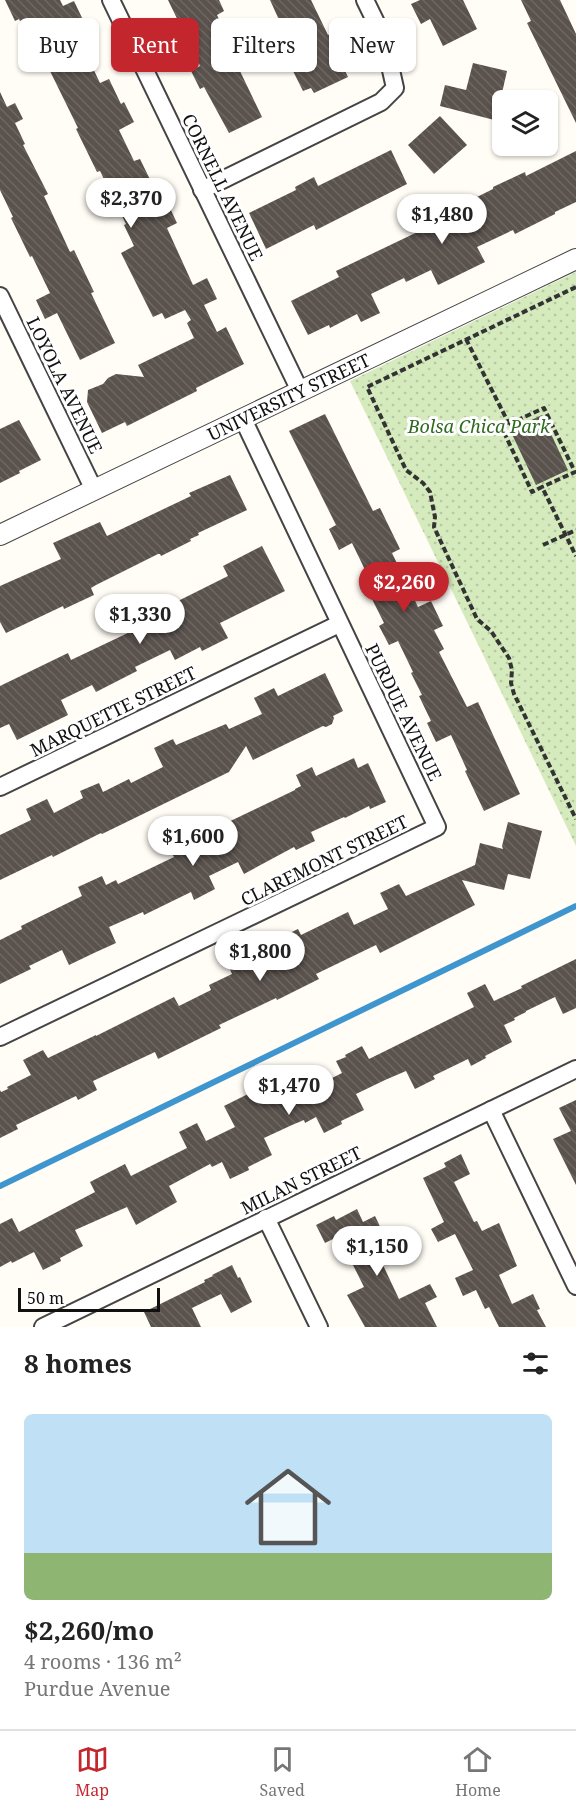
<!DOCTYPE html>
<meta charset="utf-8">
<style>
:root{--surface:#fff;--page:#f6f6f6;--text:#222;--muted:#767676;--line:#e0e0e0;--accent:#c4262e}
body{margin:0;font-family:"Noto Serif",serif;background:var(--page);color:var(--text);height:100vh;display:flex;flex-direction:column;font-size:22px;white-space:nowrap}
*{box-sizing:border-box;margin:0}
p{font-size:20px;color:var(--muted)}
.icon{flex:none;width:33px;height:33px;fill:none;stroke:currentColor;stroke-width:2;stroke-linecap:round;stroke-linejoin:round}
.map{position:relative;height:1327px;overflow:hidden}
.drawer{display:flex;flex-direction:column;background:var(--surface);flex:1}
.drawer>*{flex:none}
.banner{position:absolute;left:18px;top:18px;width:540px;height:54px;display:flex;gap:12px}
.fabs{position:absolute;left:492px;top:90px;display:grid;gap:12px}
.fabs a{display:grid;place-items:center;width:66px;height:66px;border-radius:9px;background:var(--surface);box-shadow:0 2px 4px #0004;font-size:30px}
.scale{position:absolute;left:18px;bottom:15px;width:142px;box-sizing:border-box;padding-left:6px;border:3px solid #111;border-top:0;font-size:16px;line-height:21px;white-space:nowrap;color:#111;-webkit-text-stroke:4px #fff;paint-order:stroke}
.price{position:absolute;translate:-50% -51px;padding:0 14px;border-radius:21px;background:#fff;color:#222;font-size:20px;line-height:39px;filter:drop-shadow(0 2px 3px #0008)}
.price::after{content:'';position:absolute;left:50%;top:36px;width:18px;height:14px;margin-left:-9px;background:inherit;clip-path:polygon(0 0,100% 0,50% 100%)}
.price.current{background:var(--accent);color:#fff}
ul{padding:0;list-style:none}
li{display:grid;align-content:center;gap:12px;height:318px;padding:0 24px}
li+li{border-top:2px solid var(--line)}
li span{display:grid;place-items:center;height:186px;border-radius:9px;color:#555}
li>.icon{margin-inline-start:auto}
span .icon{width:108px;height:108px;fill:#fffc;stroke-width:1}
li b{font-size:26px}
h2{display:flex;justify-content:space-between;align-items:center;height:72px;padding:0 24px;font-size:26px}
.pill{padding:0 21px;border-radius:9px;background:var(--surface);box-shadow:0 2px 4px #0004;font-size:21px;line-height:54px}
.pill.current{background:var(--accent);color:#fff}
.dock{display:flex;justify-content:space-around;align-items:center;height:84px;border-top:2px solid var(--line);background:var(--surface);font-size:16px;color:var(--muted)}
.dock a{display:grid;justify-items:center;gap:3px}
.dock .current{color:var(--accent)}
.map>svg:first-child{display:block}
.park{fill:url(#park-dots)}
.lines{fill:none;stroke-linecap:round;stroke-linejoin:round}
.stream{stroke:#3f96cf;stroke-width:6}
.building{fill:url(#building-back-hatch)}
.minor-casing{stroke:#444;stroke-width:20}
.tertiary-casing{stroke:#444;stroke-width:22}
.path{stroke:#333;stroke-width:4;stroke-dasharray:6 3;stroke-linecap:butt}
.minor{stroke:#fff;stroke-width:16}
.tertiary{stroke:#fff;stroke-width:20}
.labels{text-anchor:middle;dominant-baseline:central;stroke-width:6;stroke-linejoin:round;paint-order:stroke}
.street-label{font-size:18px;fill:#111;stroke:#fff}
.park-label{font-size:18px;font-style:italic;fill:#2f6b1f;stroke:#fff}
</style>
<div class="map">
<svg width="576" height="1327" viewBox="0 0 576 1327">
<defs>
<pattern id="park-dots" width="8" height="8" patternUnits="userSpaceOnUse" patternTransform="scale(1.5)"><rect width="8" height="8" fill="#d5ebbd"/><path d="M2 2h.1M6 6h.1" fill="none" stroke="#b6c8a1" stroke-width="1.8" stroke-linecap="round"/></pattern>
<pattern id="building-back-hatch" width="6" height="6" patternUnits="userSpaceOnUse" patternTransform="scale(1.5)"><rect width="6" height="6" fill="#5a524d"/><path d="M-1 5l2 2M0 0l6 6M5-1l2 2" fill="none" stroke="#6d6662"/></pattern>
</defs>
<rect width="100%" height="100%" fill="#fffdf5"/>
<polygon class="park" points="576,272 576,846 350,381"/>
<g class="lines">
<polyline class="stream" points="0,1186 576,906"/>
</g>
<g class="building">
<polygon points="5,0 60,0 63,6 74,1 84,22 68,30 83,60 88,58 100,83 109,79 121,104 124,102 134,122 119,130 134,161 140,159 163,206 168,204 177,223 167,228 193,285 207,278 217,299 204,305 217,332 226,327 244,364 196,388 197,391 127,426 125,422 102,433 87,402 88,390 103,384 108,378 116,374 144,377 138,365 194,338 187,323 191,320 185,310 165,319 162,313 153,317 121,253 134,246 124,225 126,224 100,171 97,172 76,129 78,128 49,69 45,71 19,19 15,21"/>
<polygon points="168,0 219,0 224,11 217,15 242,67 239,69 262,117 229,133 204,87 200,89 191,71 200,66"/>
<polygon points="270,0 311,0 328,35 330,34 340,54 338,56 348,77 314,93 311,88 303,91 286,57 288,56 274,26 280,22"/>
<polygon points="420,0 463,0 477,29 443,46 430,19 421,24 411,4"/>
<polygon points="521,0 560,0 576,34 576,123 527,23 531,21"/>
<polygon points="473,63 507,71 502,93 502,122 440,106 445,85 466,90"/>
<polygon points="0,92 7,107 15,103 23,119 15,123 25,144 23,145 48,194 44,196 70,252 74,250 94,292 91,293 115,343 80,360 57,313 45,319 36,300 50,293 32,256 30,257 11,218 13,217 0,190"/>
<polygon points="440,116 467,145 434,174 408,145"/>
<polygon points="391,150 407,184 316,230 314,225 266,249 249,213 296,190 295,187 314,177 318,186"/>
<polygon points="576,151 576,202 555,212 555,214 515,234 513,230 477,247 485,262 438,285 431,270 406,282 404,278 371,294 380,313 361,322 357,314 330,328 329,325 308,335 291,301 339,277 336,271 453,215 451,210 493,189 493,187 525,172 526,176"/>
<polygon points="325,414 373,511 380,508 400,549 392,553 418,607 431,601 443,626 434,630 444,649 439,652 467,707 478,702 520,794 484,811 465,771 467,770 451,735 436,742 427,723 431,721 419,696 422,695 411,673 413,672 398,641 389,645 379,626 384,623 372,599 375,598 365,577 368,576 352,543 339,550 329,529 336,525 289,431"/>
<polygon points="542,415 568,470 536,485 510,430"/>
<polygon points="19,420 41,460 19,471 20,473 0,483 0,429"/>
<polygon points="230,475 247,510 198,533 199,535 190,539 191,541 161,556 160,554 158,554 96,585 91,588 94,595 64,609 63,606 6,633 0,622 0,586 61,559 53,543 100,522 107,536 191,496 189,493"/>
<polygon points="262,546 285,591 220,623 228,638 202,651 200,647 175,660 170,650 135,667 137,671 96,692 92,685 61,700 68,715 17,740 9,724 0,728 0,686 68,653 71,660 130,632 128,628 179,603 178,601 228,576 223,566"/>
<polygon points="325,673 343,711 333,716 334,718 332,724 326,727 323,726 253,760 246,746 229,772 102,834 101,833 53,857 52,855 0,880 0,835 31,820 26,809 47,799 54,813 83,798 80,791 99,783 103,792 129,779 131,783 163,767 154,748 173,739 176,745 226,724 229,729 262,714 254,698 274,688 278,696"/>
<polygon points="354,758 358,768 368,763 386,802 370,809 369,806 345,818 344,817 311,832 315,841 296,850 294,847 244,874 238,862 209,876 215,889 194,900 191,892 144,915 143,912 109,927 116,943 94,953 69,965 62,950 29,966 31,969 0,984 0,940 22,929 21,926 82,896 78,887 102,876 106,885 116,880 118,884 174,857 170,850 295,790 295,789 301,786 296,775 312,767 316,776"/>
<polygon points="508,822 542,831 530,879 508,874 504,890 462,880 475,905 380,953 376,945 316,974 319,979 277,1000 276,998 219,1025 221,1028 158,1059 155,1052 93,1081 97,1090 78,1100 76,1096 16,1125 18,1129 0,1138 0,1090 1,1092 8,1089 7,1087 31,1075 23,1060 43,1050 48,1058 96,1035 96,1036 174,997 179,1006 211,990 209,985 232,974 229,967 247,959 251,968 284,952 277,939 298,929 301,935 348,912 354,925 388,909 380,893 399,884 406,896 475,865 480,843 503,849 502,846"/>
<polygon points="576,959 576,1008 563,1014 555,997 526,1011 526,1012 514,1018 515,1020 504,1025 512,1042 485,1056 486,1058 471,1066 468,1059 433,1076 435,1079 415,1089 406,1071 385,1080 356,1094 364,1110 341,1121 342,1124 324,1133 316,1117 305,1123 304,1120 292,1125 264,1138 272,1155 248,1167 249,1170 230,1179 222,1162 212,1167 210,1164 169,1186 177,1202 136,1225 127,1207 75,1230 83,1246 60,1258 61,1261 43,1270 34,1252 12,1263 11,1261 0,1267 0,1224 12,1218 19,1232 95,1192 90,1182 125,1164 131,1176 187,1148 179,1132 197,1123 206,1141 235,1127 224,1106 260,1088 262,1091 290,1078 299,1097 331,1081 330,1079 342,1073 336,1061 346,1057 345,1055 362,1046 369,1059 474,1007 467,993 485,984 494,1001 522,988 521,986"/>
<polygon points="576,1100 576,1185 553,1139 571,1131 559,1108"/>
<polygon points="461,1154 470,1174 454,1182 474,1222 477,1221 482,1231 499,1223 517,1266 499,1275 512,1304 533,1294 540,1309 537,1310 546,1327 499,1327 489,1307 485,1309 476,1290 463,1296 455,1278 473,1270 455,1234 438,1242 431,1229 444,1222 423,1178 446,1167 444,1163"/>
<polygon points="357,1209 363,1222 375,1216 386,1239 374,1244 374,1246 399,1299 430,1284 437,1297 425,1303 437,1327 365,1327 347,1295 364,1287 353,1265 355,1264 341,1235 325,1243 316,1225 334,1216 336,1220"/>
<polygon points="232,1265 238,1278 240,1277 252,1302 231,1313 221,1294 192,1308 201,1327 151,1327 144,1312 205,1282 204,1280 213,1276 212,1275"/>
</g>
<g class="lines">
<g class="minor-casing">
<g id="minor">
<polyline points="111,0 300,391"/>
<polyline points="202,190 381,102 395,88 384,39 365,0"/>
<polyline points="0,296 94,490"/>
<polyline points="0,787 339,624"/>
<polyline points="0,1037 437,827 243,419"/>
<polyline points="491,1110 576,1286"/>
<polyline points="266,1218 319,1327"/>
<polyline points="43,1327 576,1069"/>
</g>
</g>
<g class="tertiary-casing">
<g id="tertiary">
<path id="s1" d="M0 535 576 259"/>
</g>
</g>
<g class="path">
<polyline points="576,287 367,387 406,470 423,483 430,492 435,517 434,527 477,619 491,631 509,658 512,670 511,683 514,694 576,819"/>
<polyline points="466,339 509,424 502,428 532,492 542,487 576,556"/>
<polyline points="509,424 544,408 575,472 542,487"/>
<polyline points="543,545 576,530"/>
</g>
<use href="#minor" class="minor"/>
<use href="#tertiary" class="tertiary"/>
</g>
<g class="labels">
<g class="street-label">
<text transform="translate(223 187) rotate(64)">CORNELL AVENUE</text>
<text transform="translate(65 385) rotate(64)">LOYOLA AVENUE</text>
<text stroke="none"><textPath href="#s1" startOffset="320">UNIVERSITY STREET</textPath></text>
<text transform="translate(113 711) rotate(-26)">MARQUETTE STREET</text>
<text transform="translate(404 712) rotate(64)">PURDUE AVENUE</text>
<text transform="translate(324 860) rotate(-26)">CLAREMONT STREET</text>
<text transform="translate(301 1180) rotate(-26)">MILAN STREET</text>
</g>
<g class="park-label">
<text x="479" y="426">Bolsa Chica Park</text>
</g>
</g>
</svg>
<div class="fabs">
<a><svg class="icon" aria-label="layers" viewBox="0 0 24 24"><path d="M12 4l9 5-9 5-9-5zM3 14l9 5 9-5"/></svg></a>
</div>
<div class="scale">50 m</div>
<b class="price" style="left:131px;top:229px">$2,370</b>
<b class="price" style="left:442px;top:245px">$1,480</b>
<b class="price current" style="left:404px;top:613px">$2,260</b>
<b class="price" style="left:140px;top:645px">$1,330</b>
<b class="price" style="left:193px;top:867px">$1,600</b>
<b class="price" style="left:260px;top:982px">$1,800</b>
<b class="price" style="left:289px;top:1116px">$1,470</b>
<b class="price" style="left:377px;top:1277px">$1,150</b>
<div class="banner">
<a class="pill">Buy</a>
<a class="pill current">Rent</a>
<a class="pill">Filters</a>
<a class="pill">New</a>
</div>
</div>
<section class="drawer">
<h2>8 homes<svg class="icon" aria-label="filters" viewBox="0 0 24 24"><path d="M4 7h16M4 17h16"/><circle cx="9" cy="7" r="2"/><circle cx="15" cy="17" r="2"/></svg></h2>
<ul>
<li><span style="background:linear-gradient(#bfe0f5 75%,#8fb573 0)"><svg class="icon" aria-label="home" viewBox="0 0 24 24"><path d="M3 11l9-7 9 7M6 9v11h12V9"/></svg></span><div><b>$2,260/mo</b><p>4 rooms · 136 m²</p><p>Purdue Avenue</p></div></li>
</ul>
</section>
<nav class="dock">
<a class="current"><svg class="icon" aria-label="map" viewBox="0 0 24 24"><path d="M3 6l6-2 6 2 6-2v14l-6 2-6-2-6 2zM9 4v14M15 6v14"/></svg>Map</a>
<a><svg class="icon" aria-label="saved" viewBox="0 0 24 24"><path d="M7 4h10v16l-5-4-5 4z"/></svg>Saved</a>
<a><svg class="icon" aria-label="home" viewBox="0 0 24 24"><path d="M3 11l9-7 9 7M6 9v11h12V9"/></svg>Home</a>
</nav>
